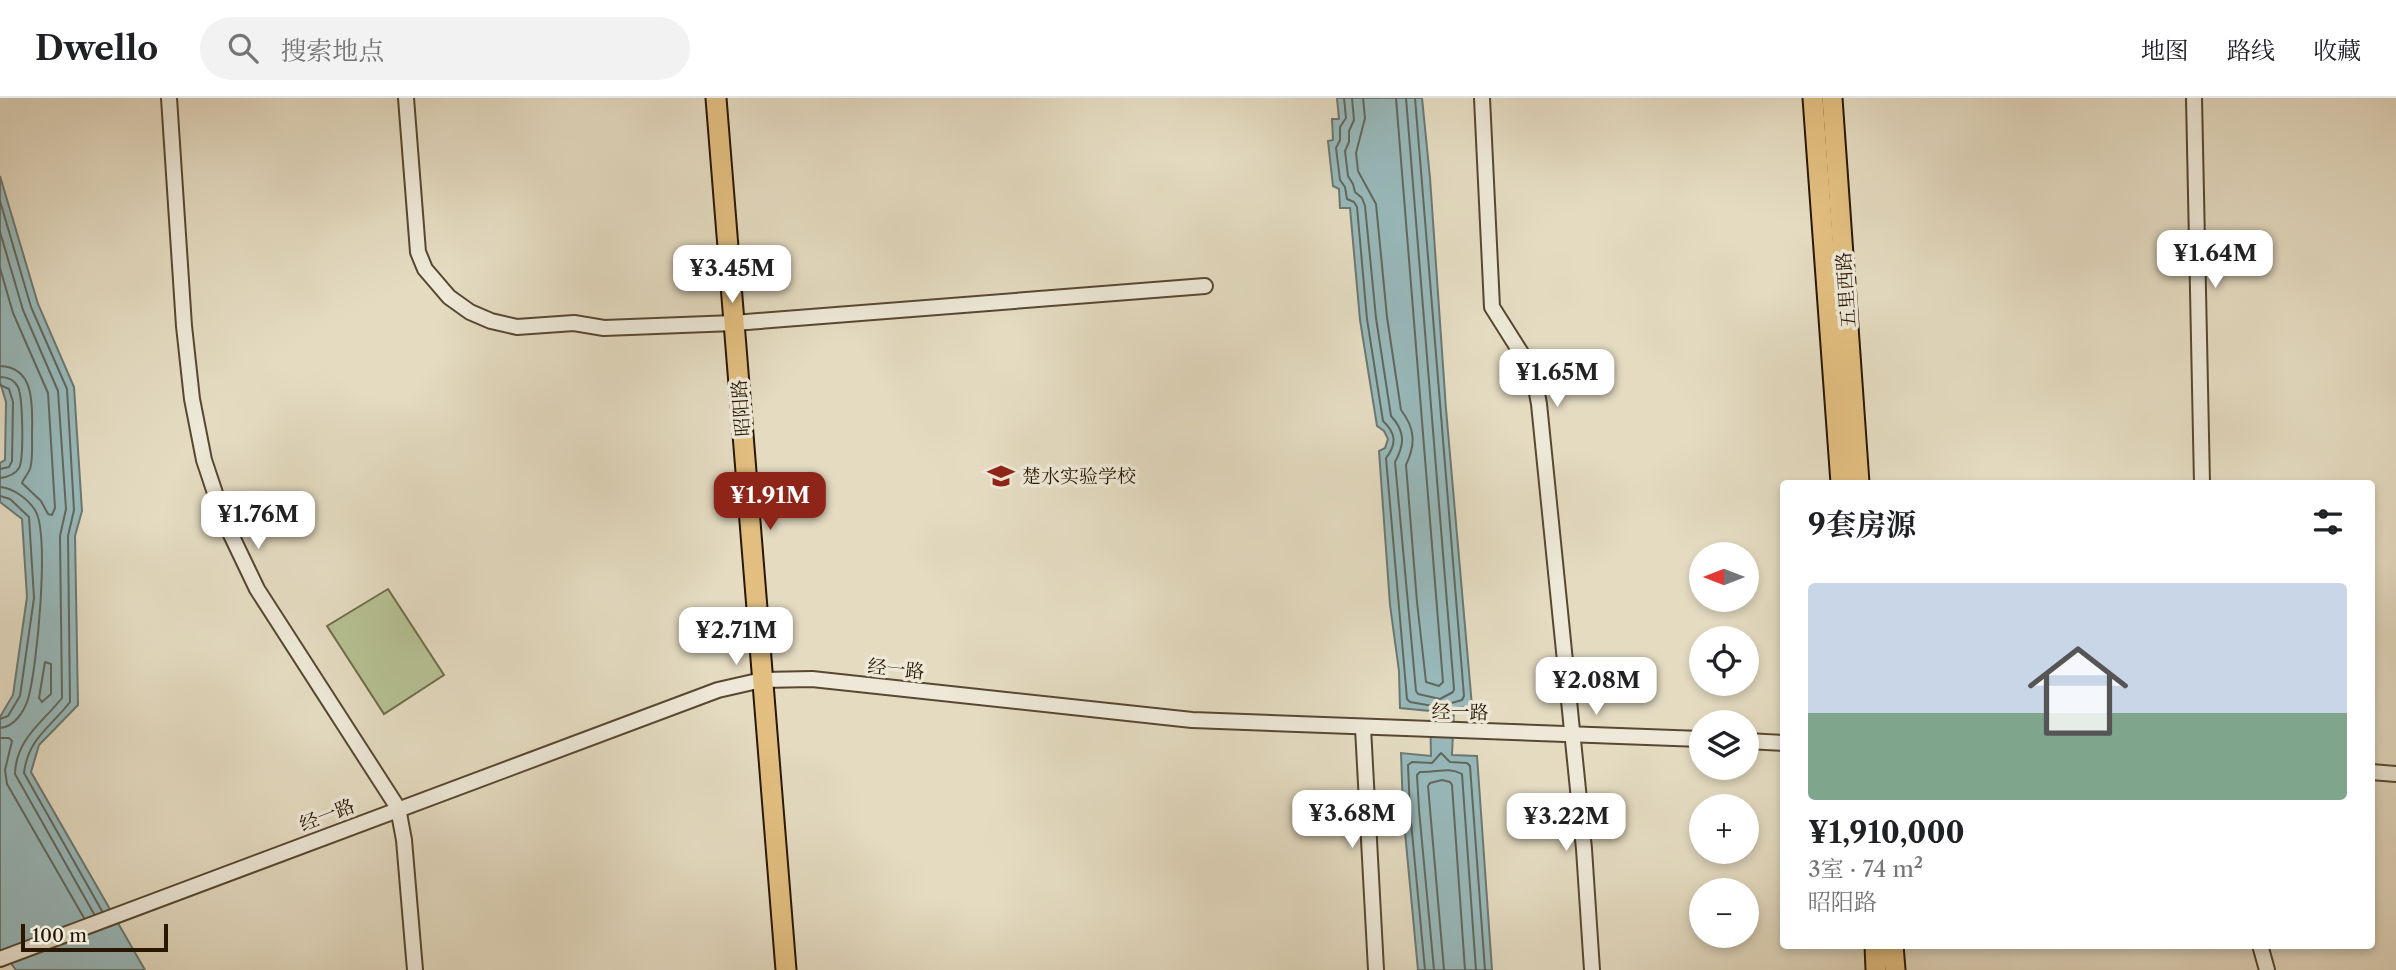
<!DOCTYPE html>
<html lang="zh">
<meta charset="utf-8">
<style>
:root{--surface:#fff;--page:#f2f2f2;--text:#202124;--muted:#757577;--line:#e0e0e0;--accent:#8f2418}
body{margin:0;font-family:"Libre Caslon Text","Noto Serif SC",serif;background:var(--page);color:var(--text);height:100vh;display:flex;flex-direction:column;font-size:26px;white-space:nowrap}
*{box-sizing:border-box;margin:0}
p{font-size:23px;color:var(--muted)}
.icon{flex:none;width:38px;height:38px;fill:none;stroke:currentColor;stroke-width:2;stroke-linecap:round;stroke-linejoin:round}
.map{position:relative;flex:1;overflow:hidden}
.details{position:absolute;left:1780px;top:382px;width:595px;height:469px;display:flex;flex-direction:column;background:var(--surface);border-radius:7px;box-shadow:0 4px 10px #0003}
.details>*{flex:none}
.needle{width:46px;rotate:270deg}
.tools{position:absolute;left:1689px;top:444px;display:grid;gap:14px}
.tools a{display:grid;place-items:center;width:70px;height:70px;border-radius:50%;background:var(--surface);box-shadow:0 4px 10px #0003;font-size:35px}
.scale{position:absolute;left:21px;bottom:18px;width:147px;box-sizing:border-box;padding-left:7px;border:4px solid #2a1701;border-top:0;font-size:19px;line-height:24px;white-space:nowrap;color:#2a1701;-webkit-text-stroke:5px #ede8d7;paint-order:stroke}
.price{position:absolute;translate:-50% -60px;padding:0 16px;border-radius:14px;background:#fff;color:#222;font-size:23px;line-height:46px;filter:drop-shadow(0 2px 4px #0008)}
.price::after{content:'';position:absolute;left:50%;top:42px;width:21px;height:16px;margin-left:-10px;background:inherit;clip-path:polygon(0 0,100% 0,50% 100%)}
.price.current{background:var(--accent);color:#fff}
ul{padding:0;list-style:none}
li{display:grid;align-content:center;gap:14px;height:371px;padding:0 28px}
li+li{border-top:2px solid var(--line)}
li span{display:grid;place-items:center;height:217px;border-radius:7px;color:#555}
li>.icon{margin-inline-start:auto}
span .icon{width:126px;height:126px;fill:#fffc;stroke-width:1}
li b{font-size:30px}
h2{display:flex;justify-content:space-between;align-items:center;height:84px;padding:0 28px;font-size:30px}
header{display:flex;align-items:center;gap:42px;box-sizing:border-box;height:98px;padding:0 35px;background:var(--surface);border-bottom:2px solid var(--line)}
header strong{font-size:33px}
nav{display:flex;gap:38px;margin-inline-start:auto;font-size:24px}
.search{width:490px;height:63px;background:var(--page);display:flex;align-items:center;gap:18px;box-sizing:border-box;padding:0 24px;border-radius:38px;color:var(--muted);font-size:26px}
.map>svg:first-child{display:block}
.green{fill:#b5c092;stroke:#706c4a;stroke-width:2}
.water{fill:#98b9bb;stroke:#6c7871;stroke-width:2}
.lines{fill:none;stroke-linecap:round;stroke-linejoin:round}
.shore{stroke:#61685e;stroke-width:2}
.minor-casing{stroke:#584831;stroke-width:18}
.major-casing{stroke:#2a1701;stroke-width:23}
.minor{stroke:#ede8d7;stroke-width:14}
.major{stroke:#e2be80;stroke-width:19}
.labels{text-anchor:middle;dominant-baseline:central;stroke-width:7;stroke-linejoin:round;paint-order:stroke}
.street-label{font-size:19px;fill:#2a1701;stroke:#ede8d7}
.poi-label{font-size:19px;fill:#2a1701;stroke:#ede8d7;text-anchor:start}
</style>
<header>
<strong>Dwello</strong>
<div class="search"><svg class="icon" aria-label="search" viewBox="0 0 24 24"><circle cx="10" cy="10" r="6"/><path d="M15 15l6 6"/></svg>搜索地点</div>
<nav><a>地图</a><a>路线</a><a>收藏</a></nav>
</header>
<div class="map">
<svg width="2396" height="872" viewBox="0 0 2396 872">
<rect width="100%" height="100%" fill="#e4dbc1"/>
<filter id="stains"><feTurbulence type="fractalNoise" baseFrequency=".00286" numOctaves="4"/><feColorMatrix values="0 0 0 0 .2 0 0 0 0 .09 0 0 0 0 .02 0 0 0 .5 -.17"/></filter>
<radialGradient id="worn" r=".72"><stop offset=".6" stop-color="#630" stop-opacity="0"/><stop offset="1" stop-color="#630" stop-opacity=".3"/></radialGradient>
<polygon class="green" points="388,491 444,577 384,616 327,528"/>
<g class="water">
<polygon points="1337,0 1422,0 1430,80 1446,311 1472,608 1454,610 1452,657 1477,658 1492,872 1418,872 1403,713 1401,655 1431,658 1430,613 1400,610 1399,573 1390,507 1379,353 1385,350 1388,341 1384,333 1377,328 1360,222 1350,110 1340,110 1339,91 1333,88 1328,43 1333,42 1332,21 1339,21"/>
<polygon points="0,78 38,206 74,289 82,413 75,438 78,607 39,647 31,674 145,872 16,872 0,851 0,619 13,597 27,499 22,421 0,404 0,365 5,362 6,304 0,284"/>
</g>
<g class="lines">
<g class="shore">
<path d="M1344 0 1346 20 1340 29V42L1336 50 1340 82 1345 89 1347 101 1354 104 1357 109 1367 221 1383 323C1396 335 1397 346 1386 360L1407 601 1410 604 1433 608 1437 612V622"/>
<path d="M1352 0 1354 22 1349 33V44L1345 53 1348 78 1353 86 1355 94 1362 100 1365 108 1376 220 1391 318C1405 333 1405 346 1395 364L1416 593 1418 596 1440 601 1453 594 1454 591 1406 0"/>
<path d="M1363 0 1365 20 1356 55 1358 73 1376 106 1387 219 1401 312C1415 330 1416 346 1406 367L1417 504 1426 584 1439 588 1443 584 1396 0"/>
<polyline points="1415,0 1464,598 1462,602 1448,606 1446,623"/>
<path d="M0 103 31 209 67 291 74 412 68 438 70 604C51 629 28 640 24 675L102 813"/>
<path d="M0 134 23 212 58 293 66 411 60 438 62 600C42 625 16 641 15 676L94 816"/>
<path d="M0 170 13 215 48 295 55 410 52 417 48 416 41 403 22 385C24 380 28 376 30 371 33 361 32 348 32 338 32 312 37 269 0 268"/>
<path d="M0 279C8 279 14 281 18 289 23 300 24 361 19 370 15 377 7 379 0 380"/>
<polyline points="0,287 9,291 13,304 12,363 9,369 0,371"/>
<path d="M0 389C13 390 28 401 35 412 50 436 37 571 28 601 24 614 14 629 0 630"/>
<polyline points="0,398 10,401 29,419 34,500 20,598 8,618 0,621"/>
<polygon points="45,564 51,566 51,596 42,604 39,600"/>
<polyline points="0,640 9,640 12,643 5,672 7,686 84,820"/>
<polyline points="1425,872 1410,713 1408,667 1412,664 1432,665 1441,655 1450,664 1467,665 1470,668 1485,872"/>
<path d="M1434 872 1419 712 1417 677 1420 674C1436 675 1448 668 1462 676L1476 872"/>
<polyline points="1444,872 1428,688 1430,685 1442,682 1450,684 1452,687 1465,872"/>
</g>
<g class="minor-casing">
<g id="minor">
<polyline points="169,0 184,228 192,301 204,362 224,422 257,491 398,710 404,742 415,872"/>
<polyline points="406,0 418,154 425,171 449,199 470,214 491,223 517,229 574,225 604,230 734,225 1205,188"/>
<polyline points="1482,0 1492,209 1533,274 1539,306 1584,751 1592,872"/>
<polyline points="2194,0 2202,385"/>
<polyline points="1363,630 1376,872"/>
<polyline points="1746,643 1783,645"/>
<polyline points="2371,674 2396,676"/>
<polyline points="2260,847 2267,872"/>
<polyline points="0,861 718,592 762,582 812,581 1192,622 1701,641"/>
</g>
</g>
<g class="major-casing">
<g id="major">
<polyline points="716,0 786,872"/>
<polyline points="1813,0 1841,385"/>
<polyline points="1832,0 1859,385"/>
<polyline points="1875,847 1876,872"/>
<polyline points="1893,847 1895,872"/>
</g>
</g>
<use href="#minor" class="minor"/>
<use href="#major" class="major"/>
</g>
<defs>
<g id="school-bare" transform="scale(2.1)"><path d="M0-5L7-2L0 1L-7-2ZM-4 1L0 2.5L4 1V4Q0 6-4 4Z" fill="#8f2418" stroke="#ede8d7" stroke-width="2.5" paint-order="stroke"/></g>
</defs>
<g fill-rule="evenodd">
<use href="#school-bare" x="1001" y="378"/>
</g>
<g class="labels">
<g class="street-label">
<text transform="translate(1846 192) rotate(-94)">五里西路</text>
<text transform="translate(741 310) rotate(-94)">昭阳路</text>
<text transform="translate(896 571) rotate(6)">经一路</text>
<text transform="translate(1460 614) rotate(1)">经一路</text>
<text transform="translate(327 717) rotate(-21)">经一路</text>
</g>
<g class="poi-label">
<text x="1022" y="378">楚水实验学校</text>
</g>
</g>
<rect width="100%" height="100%" filter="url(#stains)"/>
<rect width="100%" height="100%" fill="url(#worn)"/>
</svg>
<div class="tools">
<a><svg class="needle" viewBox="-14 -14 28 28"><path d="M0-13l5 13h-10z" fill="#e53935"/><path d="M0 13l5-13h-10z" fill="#757577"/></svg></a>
<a><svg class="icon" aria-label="locate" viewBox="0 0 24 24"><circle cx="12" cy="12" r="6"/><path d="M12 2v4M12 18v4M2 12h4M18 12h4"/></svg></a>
<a><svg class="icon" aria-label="layers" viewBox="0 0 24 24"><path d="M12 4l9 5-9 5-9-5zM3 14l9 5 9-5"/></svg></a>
<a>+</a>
<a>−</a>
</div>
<div class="scale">100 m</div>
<b class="price" style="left:2215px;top:192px">¥1.64M</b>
<b class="price" style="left:732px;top:207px">¥3.45M</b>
<b class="price" style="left:1557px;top:311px">¥1.65M</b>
<b class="price current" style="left:770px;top:434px">¥1.91M</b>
<b class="price" style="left:258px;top:453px">¥1.76M</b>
<b class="price" style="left:736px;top:569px">¥2.71M</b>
<b class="price" style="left:1596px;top:619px">¥2.08M</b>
<b class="price" style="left:1352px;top:752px">¥3.68M</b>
<b class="price" style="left:1566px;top:755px">¥3.22M</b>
<section class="details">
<h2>9套房源<svg class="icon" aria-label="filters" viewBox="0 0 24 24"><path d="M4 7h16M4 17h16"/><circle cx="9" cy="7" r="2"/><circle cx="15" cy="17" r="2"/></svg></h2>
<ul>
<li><span style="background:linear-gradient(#c9d6e8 60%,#7fa58c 0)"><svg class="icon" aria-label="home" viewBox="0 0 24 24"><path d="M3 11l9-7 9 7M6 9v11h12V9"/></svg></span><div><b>¥1,910,000</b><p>3室 · 74 m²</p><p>昭阳路</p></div></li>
</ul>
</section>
</div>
